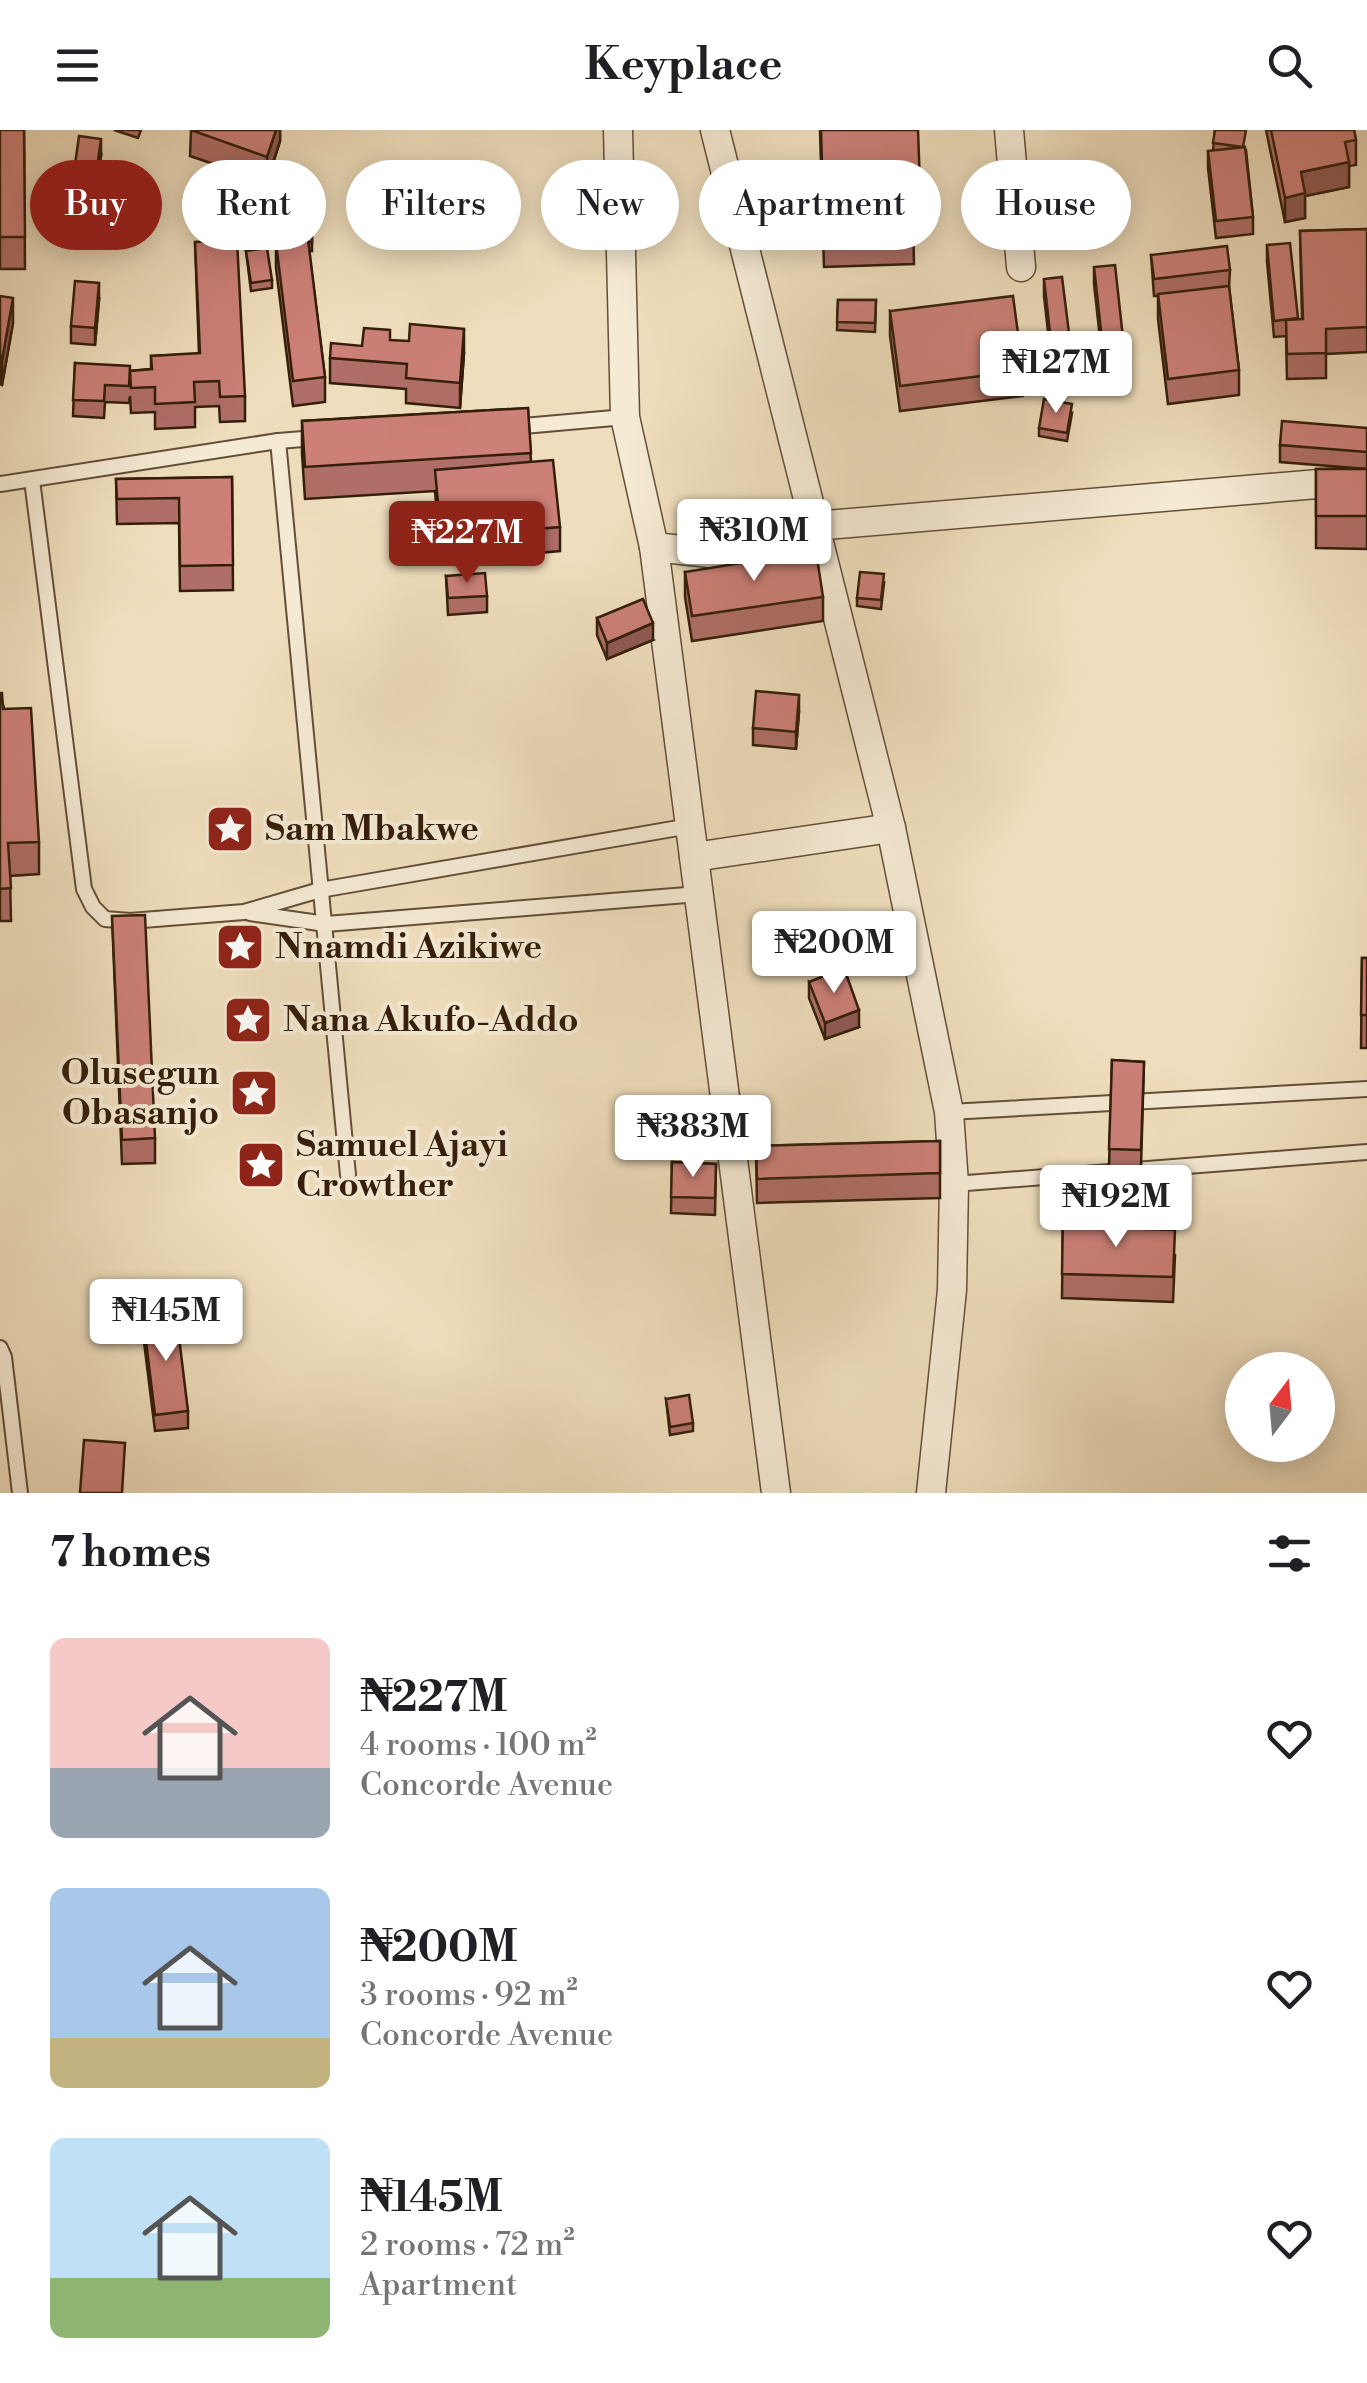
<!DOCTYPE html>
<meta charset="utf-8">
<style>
:root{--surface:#fff;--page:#f2f2f2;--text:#202124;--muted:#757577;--accent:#8f2418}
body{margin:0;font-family:"Libre Bodoni",serif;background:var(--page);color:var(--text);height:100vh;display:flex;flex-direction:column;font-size:38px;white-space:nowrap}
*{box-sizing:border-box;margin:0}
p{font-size:32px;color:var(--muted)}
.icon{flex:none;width:55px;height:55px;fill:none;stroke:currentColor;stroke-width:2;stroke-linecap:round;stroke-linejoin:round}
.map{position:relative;height:1363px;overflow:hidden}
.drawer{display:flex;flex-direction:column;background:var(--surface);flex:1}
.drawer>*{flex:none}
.hud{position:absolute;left:30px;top:30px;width:1308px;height:90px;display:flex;gap:20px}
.needle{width:65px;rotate:16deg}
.tools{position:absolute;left:1225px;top:1222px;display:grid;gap:20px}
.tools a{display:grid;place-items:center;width:110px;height:110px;border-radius:50%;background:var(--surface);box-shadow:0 5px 25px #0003;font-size:50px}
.price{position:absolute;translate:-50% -85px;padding:0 22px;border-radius:10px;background:#fff;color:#222;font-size:32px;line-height:65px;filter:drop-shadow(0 2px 5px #0008)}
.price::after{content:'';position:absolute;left:50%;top:60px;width:30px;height:22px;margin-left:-15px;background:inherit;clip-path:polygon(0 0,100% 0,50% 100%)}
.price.selected{background:var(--accent);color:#fff}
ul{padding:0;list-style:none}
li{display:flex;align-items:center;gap:30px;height:250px;padding:0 50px}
li span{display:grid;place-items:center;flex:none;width:280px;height:200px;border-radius:15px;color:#555}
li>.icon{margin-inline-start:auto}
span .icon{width:120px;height:120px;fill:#fffc;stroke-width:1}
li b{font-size:42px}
h2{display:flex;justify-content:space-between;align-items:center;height:120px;padding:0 50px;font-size:42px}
.chip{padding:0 35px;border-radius:45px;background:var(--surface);box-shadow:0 5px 25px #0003;font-size:35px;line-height:90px}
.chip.selected{background:var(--accent);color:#fff}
header{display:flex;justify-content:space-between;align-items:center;height:130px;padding:0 50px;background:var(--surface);font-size:45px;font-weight:700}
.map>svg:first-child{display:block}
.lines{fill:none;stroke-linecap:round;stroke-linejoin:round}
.service-casing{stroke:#634e37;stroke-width:18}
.minor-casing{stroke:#634e37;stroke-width:31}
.service{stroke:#f5ead4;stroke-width:14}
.minor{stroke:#f5ead4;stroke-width:28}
.wall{fill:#af6e67;stroke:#341e0a;stroke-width:2.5}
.shaded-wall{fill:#8f5a54;stroke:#341e0a;stroke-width:2.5}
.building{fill:#cc8078;stroke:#341e0a;stroke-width:2.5}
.labels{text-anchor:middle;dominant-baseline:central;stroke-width:8;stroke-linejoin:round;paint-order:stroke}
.poi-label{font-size:35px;font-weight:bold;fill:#341e0a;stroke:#f5ead4;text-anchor:start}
</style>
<header><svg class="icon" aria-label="menu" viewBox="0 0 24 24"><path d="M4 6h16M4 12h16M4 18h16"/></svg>Keyplace<svg class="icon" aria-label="search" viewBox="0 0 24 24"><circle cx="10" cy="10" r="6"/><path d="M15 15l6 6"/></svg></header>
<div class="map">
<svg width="1367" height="1363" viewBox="0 0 1367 1363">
<rect width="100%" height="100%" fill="#efdebd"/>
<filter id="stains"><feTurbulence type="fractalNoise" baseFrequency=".002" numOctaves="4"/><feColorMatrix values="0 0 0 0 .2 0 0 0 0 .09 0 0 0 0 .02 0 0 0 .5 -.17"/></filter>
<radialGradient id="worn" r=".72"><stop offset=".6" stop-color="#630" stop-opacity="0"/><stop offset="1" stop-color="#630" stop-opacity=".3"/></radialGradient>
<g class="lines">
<g class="service-casing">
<g id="service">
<polyline points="512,297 625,287"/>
<polyline points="278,311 348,1045"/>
<polyline points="32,350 84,759 93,777 105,789 130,791 244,782 320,760 690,696"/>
<polyline points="0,354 278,311 316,308"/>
<polyline points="250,783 326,794 699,764"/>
<polyline points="949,982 1367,959"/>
<polyline points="954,1054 1367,1022"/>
<polyline points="0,1218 4,1227 20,1363"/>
</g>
</g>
<g class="minor-casing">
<g id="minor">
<polyline points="618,0 625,287 654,417 776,1363"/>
<polyline points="715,0 891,698 949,982 954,1054 952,1160 931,1363"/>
<polyline points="1009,0 1021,137"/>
<polyline points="654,417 738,426 814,396 1367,350"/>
<polyline points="694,727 891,698"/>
</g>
</g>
<use href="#service" class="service"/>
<use href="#minor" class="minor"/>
</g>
<g class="wall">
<polygon points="0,0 24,0 25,139 0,139"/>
<polygon points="114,0 141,0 138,8"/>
<polygon points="191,0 280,0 280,11 267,52 190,26"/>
<polygon points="820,0 920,55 920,87 913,87 914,134 824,137"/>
<polygon points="1215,0 1246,20 1253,87 1253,104 1216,108 1208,38 1208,21 1213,21"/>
<polygon points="1266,0 1354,0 1356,10 1356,35 1349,36 1349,57 1305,66 1305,88 1285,92"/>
<polygon points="101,26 94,76 72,73 72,56"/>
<polygon points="312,97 312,121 309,121 325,247 325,272 293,276 276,138 276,113 282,112"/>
<polygon points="1367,99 1367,222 1326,224 1326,248 1287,249 1286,206 1274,207 1267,132 1267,115 1298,190 1302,189 1300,101"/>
<polygon points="195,112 245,266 245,291 220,292 219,276 195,277 195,297 155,299 155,282 131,283 130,266 129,273 105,272 104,288 73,286 75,233 130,241 151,239 151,226 199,224"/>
<polygon points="246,121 272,150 272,158 251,161"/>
<polygon points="1151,125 1230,140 1229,157 1239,240 1239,265 1168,274 1158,189 1158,166 1154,166"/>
<polygon points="1094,137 1125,226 1125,243 1104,245 1094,154"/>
<polygon points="1044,149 1071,219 1071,236 1052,238 1044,166"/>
<polygon points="0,166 13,193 2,255 0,254"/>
<polygon points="99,170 95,215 71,213 71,196"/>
<polygon points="838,170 876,170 875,202 837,200"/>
<polygon points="890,181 1023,241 1023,266 900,281 890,206"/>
<polygon points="390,210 464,223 460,278 406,273 406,259 330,253 330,228 362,216"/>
<polygon points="528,278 531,332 560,397 560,421 441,432 435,361 305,369 302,324 302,291"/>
<polygon points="1072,283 1067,311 1039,306 1039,298"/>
<polygon points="1367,298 1367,339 1280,332 1280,315"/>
<polygon points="1316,339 1367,339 1367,419 1316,418"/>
<polygon points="232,347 233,460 180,461 179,393 117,394 116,349"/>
<polygon points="685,442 823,467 823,491 692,511 685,467"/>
<polygon points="446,446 487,466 487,482 448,485"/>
<polygon points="884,453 881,479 857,476 857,468"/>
<polygon points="597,488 653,510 607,529 597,505"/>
<polygon points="0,563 39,712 39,744 10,746 11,791 0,791"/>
<polygon points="799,582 796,619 753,615 753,598"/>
<polygon points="112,786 155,1008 155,1033 122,1034"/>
<polygon points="1362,828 1367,828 1367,918 1361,918"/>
<polygon points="809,852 859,897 825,909 809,868"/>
<polygon points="1112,930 1144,932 1141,1037 1109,1036"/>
<polygon points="940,1011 940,1068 757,1073 756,1016"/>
<polygon points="672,1032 716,1034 715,1085 671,1083"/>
<polygon points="1063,1082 1083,1097 1175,1125 1173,1172 1062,1168"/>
<polygon points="143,1187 188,1281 188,1298 155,1301 143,1204"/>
<polygon points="666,1269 693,1293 693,1301 670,1305"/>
</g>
<g class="shaded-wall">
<polygon points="276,0 280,0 280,11 267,52 267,27"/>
<polygon points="101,9 101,26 94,76 94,59"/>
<polygon points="1349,32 1349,57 1305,66 1305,88 1285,92 1285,68 1301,42"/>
<polygon points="99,153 99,170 95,215 95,198"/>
<polygon points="13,168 13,193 2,255 2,230"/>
<polygon points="464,199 464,223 460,278 460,253"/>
<polygon points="653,493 653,510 607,529 607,513"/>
<polygon points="799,565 799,582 796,619 796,602"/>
<polygon points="859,880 859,897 825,909 825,893"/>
</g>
<g class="building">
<polygon points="0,0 24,0 25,107 0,107"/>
<polygon points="191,0 276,0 267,27"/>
<polygon points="821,0 918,0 920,55 912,55 914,102 824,105"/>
<polygon points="1215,0 1246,0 1243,17 1213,13"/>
<polygon points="1271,0 1354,0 1356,10 1345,12 1349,32 1301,42 1305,63 1285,68"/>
<polygon points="79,6 101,9 94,59 72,56"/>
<polygon points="1245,17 1253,87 1216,91 1208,21"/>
<polygon points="312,97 312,112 308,112 308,109 282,112 282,98"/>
<polygon points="1367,99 1367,197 1326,199 1326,223 1287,224 1286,190 1303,189 1300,101"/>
<polygon points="308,109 325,247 293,251 276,113"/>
<polygon points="237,110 245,266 220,267 219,251 194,252 195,272 155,274 155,257 131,258 130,241 152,239 151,226 200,223 195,112"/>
<polygon points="1290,113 1298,188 1274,191 1267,115"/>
<polygon points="1227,116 1230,140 1154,149 1151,125"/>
<polygon points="267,118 272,150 251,153 246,121"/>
<polygon points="1115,135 1125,226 1104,228 1094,137"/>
<polygon points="1062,147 1071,219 1052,221 1044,149"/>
<polygon points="75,151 99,153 95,198 71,196"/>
<polygon points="1229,156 1239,240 1168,249 1158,164"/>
<polygon points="0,166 13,168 2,230 0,229"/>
<polygon points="1013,166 1023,241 900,256 890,181"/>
<polygon points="838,170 876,170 875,193 837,192"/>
<polygon points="410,194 464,199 460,253 406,248 407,234 330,228 331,213 362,216 364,198 390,200 390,210 409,211"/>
<polygon points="75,233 130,236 129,256 105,255 104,271 73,270"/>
<polygon points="1044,269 1072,274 1067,303 1039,298"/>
<polygon points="528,278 531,323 305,337 302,291"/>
<polygon points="1282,291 1367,298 1367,322 1280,315"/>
<polygon points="553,330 560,397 441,407 435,340"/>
<rect x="1316" y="339" width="51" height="47"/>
<polygon points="232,347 233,435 180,436 179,368 117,369 116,349"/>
<polygon points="816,421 823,467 692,486 685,442"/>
<polygon points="860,442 884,444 881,470 857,468"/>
<polygon points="485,443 487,466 448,468 446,446"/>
<polygon points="643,469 653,493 607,513 597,488"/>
<polygon points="756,561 799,565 796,602 753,598"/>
<polygon points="0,563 2,563 3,579 31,578 39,712 8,713 11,758 0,759"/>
<polygon points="145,785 155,1008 122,1010 112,786"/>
<polygon points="1362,828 1367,828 1367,885 1361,885"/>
<polygon points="844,838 859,880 825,893 809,852"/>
<polygon points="1112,930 1144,932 1141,1020 1109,1019"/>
<polygon points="940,1011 940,1043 757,1049 756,1016"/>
<polygon points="672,1032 716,1034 715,1068 671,1067"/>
<polygon points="1063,1082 1084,1083 1083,1097 1175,1100 1173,1147 1062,1144"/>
<polygon points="176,1183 188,1281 155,1285 143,1187"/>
<polygon points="689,1265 693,1293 670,1297 666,1269"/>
<polygon points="84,1310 125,1313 122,1363 80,1363"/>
</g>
<defs>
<g id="sight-square" transform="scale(2.5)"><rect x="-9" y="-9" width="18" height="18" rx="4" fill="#8f2418" stroke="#f5ead4"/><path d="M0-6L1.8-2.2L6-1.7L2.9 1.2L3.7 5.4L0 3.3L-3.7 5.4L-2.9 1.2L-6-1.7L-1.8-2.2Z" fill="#fff"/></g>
</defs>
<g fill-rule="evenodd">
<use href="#sight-square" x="230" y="699"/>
<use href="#sight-square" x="240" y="817"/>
<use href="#sight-square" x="248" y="890"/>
<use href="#sight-square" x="254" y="963"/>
<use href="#sight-square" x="261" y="1035"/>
</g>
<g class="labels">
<g class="poi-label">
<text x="265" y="699">Sam Mbakwe</text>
<text x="275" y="817">Nnamdi Azikiwe</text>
<text x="283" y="890">Nana Akufo-Addo</text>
<text x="219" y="943" text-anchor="end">Olusegun<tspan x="219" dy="40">Obasanjo</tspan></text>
<text x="296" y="1015">Samuel Ajayi<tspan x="296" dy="40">Crowther</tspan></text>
</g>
</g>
<rect width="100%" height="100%" filter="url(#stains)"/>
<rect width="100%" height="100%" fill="url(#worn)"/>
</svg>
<div class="tools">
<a><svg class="needle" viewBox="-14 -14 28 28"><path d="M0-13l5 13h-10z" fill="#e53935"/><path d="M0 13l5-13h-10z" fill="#757577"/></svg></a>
</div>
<b class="price" style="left:1056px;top:286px">₦127M</b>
<b class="price" style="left:754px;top:454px">₦310M</b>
<b class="price selected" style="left:467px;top:456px">₦227M</b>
<b class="price" style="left:834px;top:866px">₦200M</b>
<b class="price" style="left:693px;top:1050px">₦383M</b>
<b class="price" style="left:1116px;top:1120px">₦192M</b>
<b class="price" style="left:166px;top:1234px">₦145M</b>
<div class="hud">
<a class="chip selected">Buy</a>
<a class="chip">Rent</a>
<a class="chip">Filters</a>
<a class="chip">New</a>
<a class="chip">Apartment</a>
<a class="chip">House</a>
</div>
</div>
<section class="drawer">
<h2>7 homes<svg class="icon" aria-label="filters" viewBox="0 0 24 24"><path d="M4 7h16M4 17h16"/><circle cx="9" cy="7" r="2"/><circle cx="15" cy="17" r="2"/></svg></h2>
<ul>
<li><span style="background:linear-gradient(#f6c9c9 65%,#9aa5b1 0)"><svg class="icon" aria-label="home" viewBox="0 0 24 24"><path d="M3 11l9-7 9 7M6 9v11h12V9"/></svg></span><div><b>₦227M</b><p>4 rooms · 100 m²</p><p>Concorde Avenue</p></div><svg class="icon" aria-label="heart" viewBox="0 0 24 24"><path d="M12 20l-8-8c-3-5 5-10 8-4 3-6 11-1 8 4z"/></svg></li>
<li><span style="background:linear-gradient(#a9c7e8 75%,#c2b280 0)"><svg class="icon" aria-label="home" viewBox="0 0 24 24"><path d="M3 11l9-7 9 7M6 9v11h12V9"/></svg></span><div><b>₦200M</b><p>3 rooms · 92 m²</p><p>Concorde Avenue</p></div><svg class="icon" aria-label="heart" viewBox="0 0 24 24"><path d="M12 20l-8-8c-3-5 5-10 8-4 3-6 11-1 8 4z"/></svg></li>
<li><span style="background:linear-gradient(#bfe0f5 70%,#8fb573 0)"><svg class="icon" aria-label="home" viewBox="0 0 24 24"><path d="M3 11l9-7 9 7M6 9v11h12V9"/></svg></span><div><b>₦145M</b><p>2 rooms · 72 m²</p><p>Apartment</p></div><svg class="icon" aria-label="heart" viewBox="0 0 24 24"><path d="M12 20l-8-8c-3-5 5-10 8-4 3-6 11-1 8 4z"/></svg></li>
</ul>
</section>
